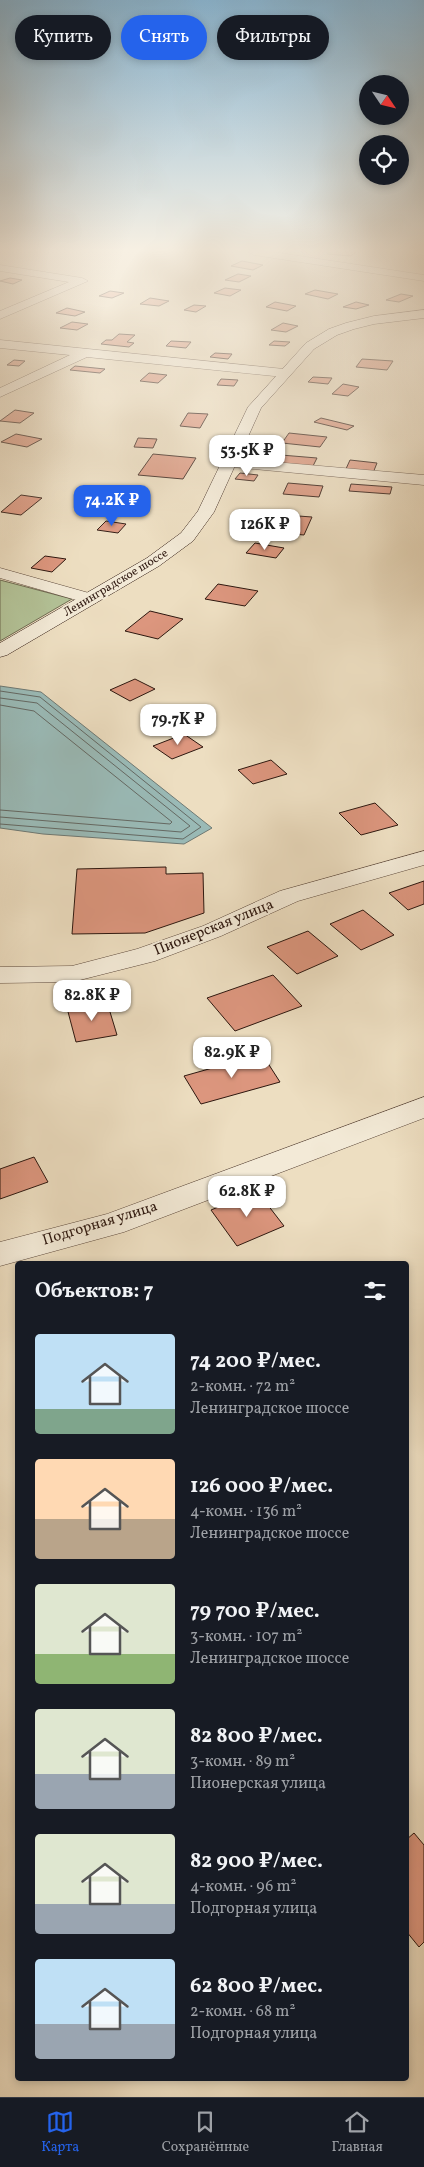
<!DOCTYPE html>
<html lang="ru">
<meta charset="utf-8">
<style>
:root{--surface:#171b24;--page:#242831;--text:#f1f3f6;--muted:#9ea1a6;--line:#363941;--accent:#2563eb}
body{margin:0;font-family:Vollkorn,serif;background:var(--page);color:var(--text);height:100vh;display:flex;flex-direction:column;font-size:19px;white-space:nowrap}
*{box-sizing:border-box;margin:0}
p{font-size:16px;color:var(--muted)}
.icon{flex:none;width:28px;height:28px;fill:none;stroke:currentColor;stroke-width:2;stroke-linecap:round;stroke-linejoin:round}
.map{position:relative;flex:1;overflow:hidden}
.details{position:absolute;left:15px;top:1261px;width:394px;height:820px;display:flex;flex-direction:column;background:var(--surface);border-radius:5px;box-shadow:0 2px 8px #0003}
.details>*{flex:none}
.top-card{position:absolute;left:15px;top:15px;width:395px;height:45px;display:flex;gap:10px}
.needle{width:32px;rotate:125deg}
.tools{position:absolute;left:359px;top:75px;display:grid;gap:10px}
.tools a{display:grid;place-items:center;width:50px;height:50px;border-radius:50%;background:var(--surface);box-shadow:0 2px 8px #0003;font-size:25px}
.price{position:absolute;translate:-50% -42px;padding:0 11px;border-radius:10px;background:#fff;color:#222;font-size:16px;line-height:32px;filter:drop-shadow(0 1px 2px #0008)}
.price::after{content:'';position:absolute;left:50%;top:30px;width:15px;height:11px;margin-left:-8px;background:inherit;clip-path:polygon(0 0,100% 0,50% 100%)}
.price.selected{background:var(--accent);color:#fff}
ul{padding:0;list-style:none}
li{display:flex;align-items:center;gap:15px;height:125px;padding:0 20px}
li span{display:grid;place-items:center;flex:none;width:140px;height:100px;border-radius:5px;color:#555}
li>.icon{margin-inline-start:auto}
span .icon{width:60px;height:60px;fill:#fffc;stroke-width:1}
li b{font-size:21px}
h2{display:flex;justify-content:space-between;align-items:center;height:60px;padding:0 20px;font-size:21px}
.pill{padding:0 18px;border-radius:22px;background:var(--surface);box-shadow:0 2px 8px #0003;font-size:18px;line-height:45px}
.pill.selected{background:var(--accent);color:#fff}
.tab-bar{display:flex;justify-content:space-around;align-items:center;height:70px;border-top:1px solid var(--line);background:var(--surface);font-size:14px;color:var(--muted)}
.tab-bar a{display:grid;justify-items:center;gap:2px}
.tab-bar .selected{color:var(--accent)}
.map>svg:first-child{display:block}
.green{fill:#b3c297;stroke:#706c53}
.water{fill:#9abbb8;stroke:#6e7974}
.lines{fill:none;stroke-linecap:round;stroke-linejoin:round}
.shore{stroke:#646964;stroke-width:1}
.building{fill:#dc967e;stroke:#2d170f}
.minor-casing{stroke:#5d493c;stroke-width:1}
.secondary-casing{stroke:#2d170f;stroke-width:1}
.minor{fill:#f3ead7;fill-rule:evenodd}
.secondary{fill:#f3ead7;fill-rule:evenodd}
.labels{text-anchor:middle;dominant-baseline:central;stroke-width:4;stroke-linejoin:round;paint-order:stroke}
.far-street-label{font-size:12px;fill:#2d170f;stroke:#f3ead7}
.street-label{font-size:15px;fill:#2d170f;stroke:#f3ead7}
</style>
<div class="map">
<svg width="424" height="2097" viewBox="0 0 424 2097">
<rect width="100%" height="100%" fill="#eddec1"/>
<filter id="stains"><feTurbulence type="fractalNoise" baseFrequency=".004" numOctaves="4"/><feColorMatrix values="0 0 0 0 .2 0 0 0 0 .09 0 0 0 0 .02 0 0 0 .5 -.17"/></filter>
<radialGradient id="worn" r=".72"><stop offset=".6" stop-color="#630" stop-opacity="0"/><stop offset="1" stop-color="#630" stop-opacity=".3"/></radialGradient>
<polygon class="green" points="0,580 72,599 0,641"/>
<polygon class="water" points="0,686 41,692 212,828 184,844 43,834 0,828"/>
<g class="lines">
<g class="shore">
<polyline points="0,691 40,697 201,827 183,839 0,824"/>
<polyline points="0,698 37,703 190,826 181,832 0,817"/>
<polyline points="0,705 34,711 172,822 170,824 0,810"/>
</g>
</g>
<g class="building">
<polygon points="330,252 356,252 351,256 327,254"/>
<polygon points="242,261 263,265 253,270 231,266"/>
<polygon points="238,274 251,276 239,282 225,280"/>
<polygon points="10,278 22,280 13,284 0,281"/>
<polygon points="225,288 241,290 230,296 214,293"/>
<polygon points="315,290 338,294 328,299 305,294"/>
<polygon points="110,291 124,293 112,298 99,296"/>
<polygon points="401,294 413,296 399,302 386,300"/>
<polygon points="150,298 169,301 159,306 140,304"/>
<polygon points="275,302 296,306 287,311 266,307"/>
<polygon points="356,302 369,305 356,309 343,307"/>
<polygon points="194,305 206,306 196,312 184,310"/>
<polygon points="67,308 85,312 75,316 56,313"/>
<polygon points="72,322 88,324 77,330 60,328"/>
<polygon points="283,323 298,326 286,332 271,330"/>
<polygon points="119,334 135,335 127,342 134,343 129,347 101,344 106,340 112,340"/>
<polygon points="171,341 191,342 186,348 166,346"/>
<polygon points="274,341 290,342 285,346 269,345"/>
<polygon points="215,353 232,354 228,359 210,357"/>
<polygon points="362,359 393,361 387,370 356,367"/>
<polygon points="14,360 25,361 19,366 7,365"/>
<polygon points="75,366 105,369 100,373 70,370"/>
<polygon points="149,373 167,375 158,383 140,381"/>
<polygon points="313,377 332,378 328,384 308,382"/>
<polygon points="221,379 238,380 234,386 217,385"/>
<polygon points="343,384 359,387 348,396 332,394"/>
<polygon points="15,410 34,413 20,423 0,421"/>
<polygon points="188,413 208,414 200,428 180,426"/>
<polygon points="321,418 354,426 347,430 314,422"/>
<polygon points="289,433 327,437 320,447 282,443"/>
<polygon points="16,434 42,439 27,447 1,442"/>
<polygon points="138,438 157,439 153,448 134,447"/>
<polygon points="153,454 196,458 183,479 138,475"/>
<polygon points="281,455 317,458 312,468 276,465"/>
<polygon points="350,460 377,463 373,473 345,471"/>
<polygon points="240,473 258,475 254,481 235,479"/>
<polygon points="288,483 323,486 319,497 283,494"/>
<polygon points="351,484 392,487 390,494 349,491"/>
<polygon points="21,495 42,498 21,515 1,512"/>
<polygon points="114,502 134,505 126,513 106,510"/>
<polygon points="271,514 312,517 304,535 261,531"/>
<polygon points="106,521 126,524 118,533 97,530"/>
<polygon points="255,543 284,548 276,558 246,553"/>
<polygon points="45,556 66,559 52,572 31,568"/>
<polygon points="218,584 258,591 245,606 205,599"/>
<polygon points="150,611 183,619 158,639 125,631"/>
<polygon points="135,679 155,689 130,701 110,690"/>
<polygon points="184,734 203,747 172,759 153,746"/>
<polygon points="271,760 287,774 253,784 238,770"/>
<polygon points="375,803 398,825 361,835 339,813"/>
<polygon points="166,867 166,874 203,873 204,913 145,933 72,934 77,869"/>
<polygon points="424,881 424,904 408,910 389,893"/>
<polygon points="363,910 394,935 361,950 330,924"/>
<polygon points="308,931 338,956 297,974 267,947"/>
<polygon points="273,975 302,1006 235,1031 207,998"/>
<polygon points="107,1002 117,1035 76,1042 67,1008"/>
<polygon points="262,1054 280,1082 201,1104 184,1076"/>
<polygon points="34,1157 48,1182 0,1199 0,1169"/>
<polygon points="257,1191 284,1226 237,1246 211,1210"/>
<polygon points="414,1833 424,1845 424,1942 419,1947 406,1931 406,1840"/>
</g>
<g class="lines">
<g class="minor-casing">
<g id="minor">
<polygon points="249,252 273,252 424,275 424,281 254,255"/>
<polygon points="0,265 82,278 88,281 0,319 0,311 69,282 0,271"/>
<polygon points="0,340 284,369 291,373 284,377 87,357 0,397 0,388 70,355 0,348"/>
<polygon points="227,458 424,475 424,485 222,466 219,463 222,460"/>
<polygon points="0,568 96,595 99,599 96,603 90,604 0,578"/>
<polygon points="424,851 424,865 298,901 221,936 155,961 72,982 0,983 0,967 72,966 137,949 203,926 280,891"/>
<polygon points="424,1097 424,1118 124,1232 0,1266 0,1242 107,1214"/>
</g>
</g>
<g class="secondary-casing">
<polygon id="secondary" points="424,310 424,318 374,324 354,329 337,335 314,349 261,408 214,512 193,541 159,566 7,655 0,657 0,643 147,558 181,533 198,511 248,407 306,343 329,329 346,323 374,316"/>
</g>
<use href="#minor" class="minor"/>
<use href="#secondary" class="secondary"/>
</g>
<linearGradient id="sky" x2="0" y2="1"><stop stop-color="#89b7d5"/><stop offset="0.46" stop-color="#f7f0e3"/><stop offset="1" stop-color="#f7f0e3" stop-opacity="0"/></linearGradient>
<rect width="424" height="545" fill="url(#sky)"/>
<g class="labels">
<g class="far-street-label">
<text transform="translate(116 583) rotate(-31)">Ленинградское шоссе</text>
</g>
<g class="street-label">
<text transform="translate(214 928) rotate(-22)">Пионерская улица</text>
<text transform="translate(100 1224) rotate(-17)">Подгорная улица</text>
</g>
</g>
<rect width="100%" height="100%" filter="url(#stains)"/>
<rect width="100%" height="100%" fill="url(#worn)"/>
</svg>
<div class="tools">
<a><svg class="needle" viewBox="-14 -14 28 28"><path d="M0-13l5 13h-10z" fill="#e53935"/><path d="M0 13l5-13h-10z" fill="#9ea1a6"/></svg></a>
<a><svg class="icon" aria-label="locate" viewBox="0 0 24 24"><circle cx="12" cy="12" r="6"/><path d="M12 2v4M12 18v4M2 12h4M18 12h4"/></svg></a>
</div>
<b class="price" style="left:247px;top:477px">53.5K ₽</b>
<b class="price selected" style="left:112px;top:527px">74.2K ₽</b>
<b class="price" style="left:265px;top:551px">126K ₽</b>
<b class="price" style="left:178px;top:746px">79.7K ₽</b>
<b class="price" style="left:92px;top:1022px">82.8K ₽</b>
<b class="price" style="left:232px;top:1079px">82.9K ₽</b>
<b class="price" style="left:247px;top:1218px">62.8K ₽</b>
<div class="top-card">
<a class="pill">Купить</a>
<a class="pill selected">Снять</a>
<a class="pill">Фильтры</a>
</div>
<section class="details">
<h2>Объектов: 7<svg class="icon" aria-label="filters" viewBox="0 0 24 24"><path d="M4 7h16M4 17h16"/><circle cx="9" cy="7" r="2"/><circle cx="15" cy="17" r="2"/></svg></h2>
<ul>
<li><span style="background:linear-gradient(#bfe0f5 75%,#7fa58c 0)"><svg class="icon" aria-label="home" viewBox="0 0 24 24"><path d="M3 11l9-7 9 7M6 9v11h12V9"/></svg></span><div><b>74 200 ₽/мес.</b><p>2-комн. · 72 m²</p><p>Ленинградское шоссе</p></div></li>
<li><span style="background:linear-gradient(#ffd9b3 60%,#b9a48a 0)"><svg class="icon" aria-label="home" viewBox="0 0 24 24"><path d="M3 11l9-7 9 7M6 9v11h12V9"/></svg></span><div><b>126 000 ₽/мес.</b><p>4-комн. · 136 m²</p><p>Ленинградское шоссе</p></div></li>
<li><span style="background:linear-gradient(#dfe7d0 70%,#8fb573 0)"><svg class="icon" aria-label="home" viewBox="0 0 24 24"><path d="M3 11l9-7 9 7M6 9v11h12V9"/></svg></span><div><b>79 700 ₽/мес.</b><p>3-комн. · 107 m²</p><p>Ленинградское шоссе</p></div></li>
<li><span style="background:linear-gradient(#dfe7d0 65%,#9aa5b1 0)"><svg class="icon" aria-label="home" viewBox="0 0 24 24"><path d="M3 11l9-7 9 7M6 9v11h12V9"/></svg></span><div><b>82 800 ₽/мес.</b><p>3-комн. · 89 m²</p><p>Пионерская улица</p></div></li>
<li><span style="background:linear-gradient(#dfe7d0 70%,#9aa5b1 0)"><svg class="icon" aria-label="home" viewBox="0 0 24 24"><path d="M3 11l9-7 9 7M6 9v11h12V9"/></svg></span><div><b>82 900 ₽/мес.</b><p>4-комн. · 96 m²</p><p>Подгорная улица</p></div></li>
<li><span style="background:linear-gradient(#bfe0f5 65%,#9aa5b1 0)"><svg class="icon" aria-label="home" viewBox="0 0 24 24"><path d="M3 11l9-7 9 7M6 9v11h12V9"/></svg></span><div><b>62 800 ₽/мес.</b><p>2-комн. · 68 m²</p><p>Подгорная улица</p></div></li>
</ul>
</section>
</div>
<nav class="tab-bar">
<a class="selected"><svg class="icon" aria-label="map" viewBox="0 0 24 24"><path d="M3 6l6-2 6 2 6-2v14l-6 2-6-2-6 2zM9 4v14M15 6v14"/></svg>Карта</a>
<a><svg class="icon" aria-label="saved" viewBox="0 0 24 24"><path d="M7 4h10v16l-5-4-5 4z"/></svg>Сохранённые</a>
<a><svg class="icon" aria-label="home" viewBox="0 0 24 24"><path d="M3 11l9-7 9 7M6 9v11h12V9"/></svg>Главная</a>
</nav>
